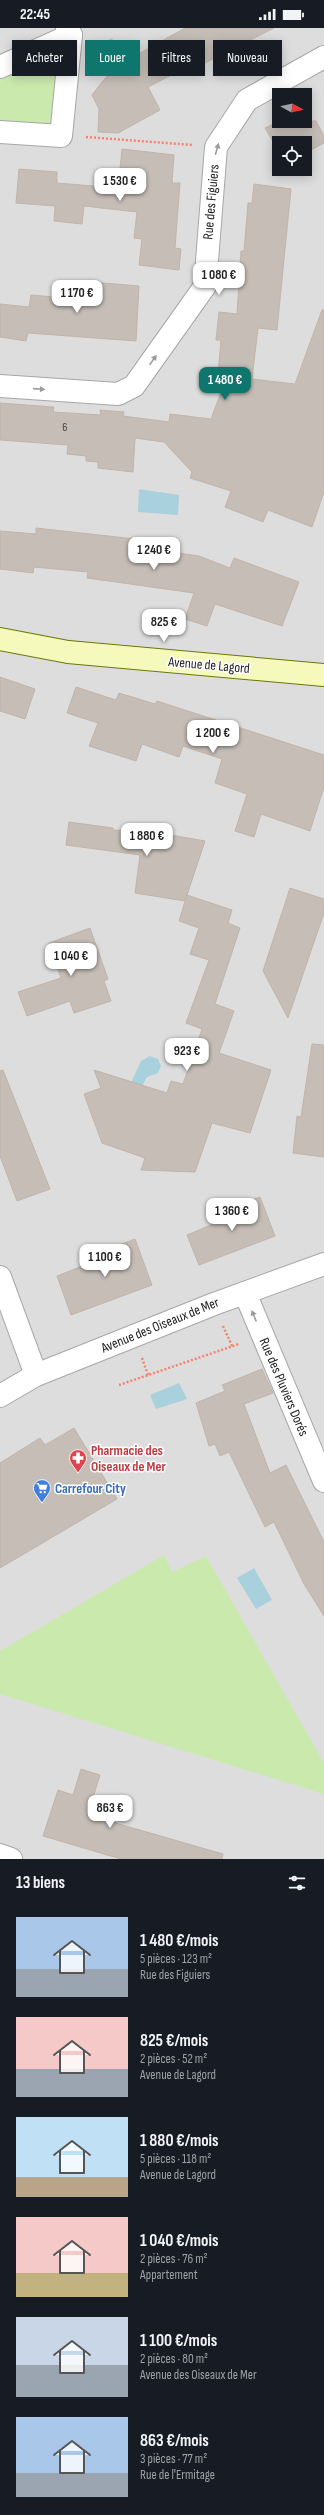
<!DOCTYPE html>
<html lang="fr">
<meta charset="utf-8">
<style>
:root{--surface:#171b24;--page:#242831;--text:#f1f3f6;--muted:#9ea1a6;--accent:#0f766e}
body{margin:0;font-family:"Sofia Sans Condensed",sans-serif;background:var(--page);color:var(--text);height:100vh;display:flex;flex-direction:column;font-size:15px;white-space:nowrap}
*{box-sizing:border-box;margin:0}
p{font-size:13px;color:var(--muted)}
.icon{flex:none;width:22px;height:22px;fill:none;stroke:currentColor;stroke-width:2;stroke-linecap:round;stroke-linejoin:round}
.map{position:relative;height:1831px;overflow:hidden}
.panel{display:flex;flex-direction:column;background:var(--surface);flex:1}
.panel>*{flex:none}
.hud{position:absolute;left:12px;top:12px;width:300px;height:36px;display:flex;gap:8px}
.needle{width:26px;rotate:98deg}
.buttons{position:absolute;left:272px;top:60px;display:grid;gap:8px}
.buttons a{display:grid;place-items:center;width:40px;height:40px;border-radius:0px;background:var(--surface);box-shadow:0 2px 10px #0003;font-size:20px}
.price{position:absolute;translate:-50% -34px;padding:0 9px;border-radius:8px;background:#fff;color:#222;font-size:13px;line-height:26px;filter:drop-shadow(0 1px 2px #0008)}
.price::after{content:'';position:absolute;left:50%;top:24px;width:12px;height:9px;margin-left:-6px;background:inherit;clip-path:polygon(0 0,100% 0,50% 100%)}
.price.selected{background:var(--accent);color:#fff}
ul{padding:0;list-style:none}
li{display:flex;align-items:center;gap:12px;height:100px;padding:0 16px}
li span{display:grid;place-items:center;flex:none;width:112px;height:80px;border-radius:0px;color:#555}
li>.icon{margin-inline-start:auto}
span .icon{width:48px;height:48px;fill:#fffc;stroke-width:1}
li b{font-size:17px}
h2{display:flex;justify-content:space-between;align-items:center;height:48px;padding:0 16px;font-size:17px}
.tag{padding:0 14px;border-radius:0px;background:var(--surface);box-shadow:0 2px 10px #0003;font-size:14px;line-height:36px}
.tag.selected{background:var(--accent);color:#fff}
.status{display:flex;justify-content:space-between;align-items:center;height:28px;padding:0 20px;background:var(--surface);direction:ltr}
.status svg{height:11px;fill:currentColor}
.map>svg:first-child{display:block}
.residential{fill:#dedddd;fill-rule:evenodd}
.grass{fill:#caeaad}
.water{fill:#a8d0dd}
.building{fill:#c5bdb6;stroke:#c2b4a9}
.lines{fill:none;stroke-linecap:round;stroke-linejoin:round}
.street-casing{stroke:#a7a7a7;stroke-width:24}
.secondary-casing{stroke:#6a7806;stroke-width:24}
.path{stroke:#f88070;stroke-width:2.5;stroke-dasharray:2 2;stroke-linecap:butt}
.street{stroke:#fff;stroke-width:22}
.secondary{stroke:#f5f9bc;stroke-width:22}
.oneway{fill:#9b9b9b}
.labels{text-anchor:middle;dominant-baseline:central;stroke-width:3;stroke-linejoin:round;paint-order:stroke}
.number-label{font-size:12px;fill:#494746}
.street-label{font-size:14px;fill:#202020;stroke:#fff}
.health-label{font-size:14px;font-weight:bold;fill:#be3a42;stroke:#fff;text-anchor:start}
.shop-label{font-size:14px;font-weight:bold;fill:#366cbe;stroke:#fff;text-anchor:start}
</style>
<div class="status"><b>22:45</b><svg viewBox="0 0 49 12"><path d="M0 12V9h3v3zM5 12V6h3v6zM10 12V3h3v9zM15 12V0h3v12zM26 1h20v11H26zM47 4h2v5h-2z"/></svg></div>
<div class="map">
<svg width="324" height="1831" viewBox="0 0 324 1831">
<rect width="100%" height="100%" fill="#f0ede7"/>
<path class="residential" d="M0 0H324V1831H0ZM279 67H305V93H279ZM279 115H305V141H279Z"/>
<g class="grass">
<polygon points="71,7 61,108 0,104 0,39"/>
<polygon points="164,1527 172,1544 206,1528 324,1735 324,1766 0,1666 0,1623"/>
</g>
<g class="water">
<polygon points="112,10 118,24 94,38 87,23"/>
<polygon points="139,461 179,467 178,487 138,484"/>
<polygon points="150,1028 158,1031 161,1038 158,1045 147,1049 140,1062 124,1070 141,1033"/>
<polygon points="179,1355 187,1371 156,1381 150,1367"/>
<polygon points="254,1540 272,1572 256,1581 237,1550"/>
</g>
<g class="building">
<polygon points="185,0 274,0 187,44 185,40 148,59 160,82 118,105 98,104 99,81 92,67 102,54 130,23 133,29"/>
<polygon points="280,93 316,93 324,108 324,115 305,125 305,115 279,115 279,124 265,100"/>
<polygon points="122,121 174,127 172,155 180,155 175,220 181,221 179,242 139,237 142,211 134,210 137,184 84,178 82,196 54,193 55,178 16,175 19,141 57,144 57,155 118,160"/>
<polygon points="254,156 291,161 277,302 258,300 252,351 295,356 322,282 324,282 324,464 312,499 268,482 263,494 225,479 231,463 190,450 192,444 164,414 135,410 133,444 98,440 98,434 86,433 86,428 67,426 68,417 0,412 0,375 54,379 53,384 101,387 100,382 124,384 123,388 169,394 170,386 211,391 227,348 218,347 221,312 216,312 219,284 237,286 241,223 244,223 248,175 252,175"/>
<polygon points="79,253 139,258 136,313 28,305 26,313 0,309 0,276 29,279 31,267 77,271"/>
<polygon points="36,500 144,512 144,520 199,528 230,540 234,530 299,554 282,598 215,576 207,598 185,591 194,565 87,550 88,544 34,539 33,545 0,541 0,503 36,506"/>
<polygon points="0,649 35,661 25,691 0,683"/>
<polygon points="76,659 116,672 119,665 155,676 157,673 324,727 324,759 310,803 261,786 254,809 235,803 247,766 215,755 222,731 183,718 179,729 142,716 136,733 89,718 98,695 67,685"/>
<polygon points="69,794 113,800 113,802 153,804 205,813 185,873 135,865 140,827 66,817"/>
<polygon points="290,860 324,871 324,885 288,990 263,943"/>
<polygon points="187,867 232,882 228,895 240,900 215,976 234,983 219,1025 271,1042 250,1105 212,1095 195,1144 141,1142 145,1130 102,1115 84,1066 101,1060 94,1042 167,1065 171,1053 183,1056 202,1001 186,995 209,932 190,926 199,900 179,893"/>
<polygon points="90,900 108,951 104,953 111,973 74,985 70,973 27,988 18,964 61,950 49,915"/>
<polygon points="312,1016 324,1017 324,1129 293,1125 297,1088 301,1089"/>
<polygon points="3,1042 50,1161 17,1173 0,1128 0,1043"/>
<polygon points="260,1169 275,1208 199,1237 187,1207 223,1192 220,1184"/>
<polygon points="135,1211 152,1257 71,1287 57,1248 85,1237 83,1231"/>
<polygon points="262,1341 273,1365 244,1376 270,1445 286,1437 324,1514 324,1588 304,1556 274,1494 265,1499 229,1424 220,1428 215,1416 209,1418 196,1375 225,1363 222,1357"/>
<polygon points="74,1400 117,1471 0,1540 0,1435 40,1410 45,1417"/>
<polygon points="81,1741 100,1747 92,1773 117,1780 112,1794 223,1826 222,1831 121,1831 43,1808 58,1762 73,1767"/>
</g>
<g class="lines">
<g class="street-casing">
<g id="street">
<polyline points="0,39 71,7"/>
<polyline points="0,104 61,108 71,7 67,0"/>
<polyline points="0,358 118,366 134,358 205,258 216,119 247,72 324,29"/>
<polyline points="0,1249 36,1347"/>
<polyline points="245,1265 324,1453"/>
<polyline points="0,1368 36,1347 214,1276 324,1236"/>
<polyline points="0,1827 11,1831"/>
</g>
</g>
<g class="secondary-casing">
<polyline id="secondary" points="0,611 68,624 324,647"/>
</g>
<g class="path">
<polyline points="86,109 193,117"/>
<polyline points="223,1298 232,1318"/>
<polyline points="142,1330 148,1347"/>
<polyline points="119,1357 239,1316"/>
</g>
<use href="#street" class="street"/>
<use href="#secondary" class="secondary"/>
</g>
<defs><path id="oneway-solid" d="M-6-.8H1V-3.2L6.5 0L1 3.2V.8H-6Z"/></defs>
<g class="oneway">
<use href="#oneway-solid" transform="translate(217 121) rotate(-74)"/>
<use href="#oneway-solid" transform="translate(153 332) rotate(-55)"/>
<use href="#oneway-solid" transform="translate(39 361) rotate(4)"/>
<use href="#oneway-solid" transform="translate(254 1288) rotate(-112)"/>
</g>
<defs>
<g id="pharmacy-pin" transform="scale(0.9)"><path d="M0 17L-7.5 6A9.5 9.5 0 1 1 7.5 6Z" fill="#e0444e" stroke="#fff"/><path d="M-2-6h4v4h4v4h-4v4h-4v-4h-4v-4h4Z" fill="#fff"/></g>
<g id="supermarket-pin" transform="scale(0.9)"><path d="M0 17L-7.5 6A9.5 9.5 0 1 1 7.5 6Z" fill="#3f7fe0" stroke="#fff"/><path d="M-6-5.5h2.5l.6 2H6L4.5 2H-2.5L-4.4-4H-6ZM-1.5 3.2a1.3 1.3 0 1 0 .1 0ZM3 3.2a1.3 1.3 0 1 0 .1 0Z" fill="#fff"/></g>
</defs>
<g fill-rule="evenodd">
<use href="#pharmacy-pin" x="78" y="1430"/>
<use href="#supermarket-pin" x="42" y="1460"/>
</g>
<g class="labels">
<g class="number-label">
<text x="65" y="399">6</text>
</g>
<g class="street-label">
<text transform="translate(211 174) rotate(-85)">Rue des Figuiers</text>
<text transform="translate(209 637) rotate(5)">Avenue de Lagord</text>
<text transform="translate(160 1297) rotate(-22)">Avenue des Oiseaux de Mer</text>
<text transform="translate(284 1359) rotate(67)">Rue des Pluviers Dorés</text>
</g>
<g class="health-label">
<text x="91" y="1422">Pharmacie des<tspan x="91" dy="16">Oiseaux de Mer</tspan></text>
</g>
<g class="shop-label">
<text x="55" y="1460">Carrefour City</text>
</g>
</g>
</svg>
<div class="buttons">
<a><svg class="needle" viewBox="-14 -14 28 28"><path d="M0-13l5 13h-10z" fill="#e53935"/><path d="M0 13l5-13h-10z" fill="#9ea1a6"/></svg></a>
<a><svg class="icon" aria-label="locate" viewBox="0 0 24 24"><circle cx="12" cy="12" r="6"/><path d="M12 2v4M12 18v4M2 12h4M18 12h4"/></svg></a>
</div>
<b class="price" style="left:120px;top:174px">1 530 €</b>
<b class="price" style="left:219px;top:268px">1 080 €</b>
<b class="price" style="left:77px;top:286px">1 170 €</b>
<b class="price selected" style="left:225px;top:373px">1 480 €</b>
<b class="price" style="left:154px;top:543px">1 240 €</b>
<b class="price" style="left:164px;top:615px">825 €</b>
<b class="price" style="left:213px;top:726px">1 200 €</b>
<b class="price" style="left:147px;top:829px">1 880 €</b>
<b class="price" style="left:71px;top:949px">1 040 €</b>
<b class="price" style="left:187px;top:1044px">923 €</b>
<b class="price" style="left:232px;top:1204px">1 360 €</b>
<b class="price" style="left:105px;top:1250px">1 100 €</b>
<b class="price" style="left:110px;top:1801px">863 €</b>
<div class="hud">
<a class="tag">Acheter</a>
<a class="tag selected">Louer</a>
<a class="tag">Filtres</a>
<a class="tag">Nouveau</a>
</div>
</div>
<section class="panel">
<h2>13 biens<svg class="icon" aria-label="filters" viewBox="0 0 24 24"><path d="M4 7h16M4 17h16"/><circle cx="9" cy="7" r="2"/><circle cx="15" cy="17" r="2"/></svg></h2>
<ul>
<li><span style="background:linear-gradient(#a9c7e8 65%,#9aa5b1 0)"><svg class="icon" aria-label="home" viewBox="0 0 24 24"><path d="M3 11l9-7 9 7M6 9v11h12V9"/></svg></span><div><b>1 480 €/mois</b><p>5 pièces · 123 m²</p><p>Rue des Figuiers</p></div></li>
<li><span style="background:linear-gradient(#f6c9c9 65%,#9aa5b1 0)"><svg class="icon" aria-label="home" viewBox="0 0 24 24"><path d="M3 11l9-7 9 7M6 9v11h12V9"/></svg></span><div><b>825 €/mois</b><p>2 pièces · 52 m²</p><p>Avenue de Lagord</p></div></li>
<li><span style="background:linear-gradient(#bfe0f5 75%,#b9a48a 0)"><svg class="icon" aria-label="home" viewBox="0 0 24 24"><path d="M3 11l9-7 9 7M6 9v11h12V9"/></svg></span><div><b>1 880 €/mois</b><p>5 pièces · 118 m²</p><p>Avenue de Lagord</p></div></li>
<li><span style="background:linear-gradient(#f6c9c9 70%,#c2b280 0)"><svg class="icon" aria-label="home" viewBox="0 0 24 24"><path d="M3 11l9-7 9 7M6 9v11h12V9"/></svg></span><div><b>1 040 €/mois</b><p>2 pièces · 76 m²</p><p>Appartement</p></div></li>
<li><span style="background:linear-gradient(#c9d6e8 60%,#9aa5b1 0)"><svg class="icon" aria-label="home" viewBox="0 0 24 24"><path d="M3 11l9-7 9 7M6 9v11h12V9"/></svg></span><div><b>1 100 €/mois</b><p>2 pièces · 80 m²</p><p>Avenue des Oiseaux de Mer</p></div></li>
<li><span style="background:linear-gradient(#a9c7e8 70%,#9aa5b1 0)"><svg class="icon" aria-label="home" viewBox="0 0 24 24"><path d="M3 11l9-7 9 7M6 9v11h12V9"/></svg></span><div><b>863 €/mois</b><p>3 pièces · 77 m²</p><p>Rue de l'Ermitage</p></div></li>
</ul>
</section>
